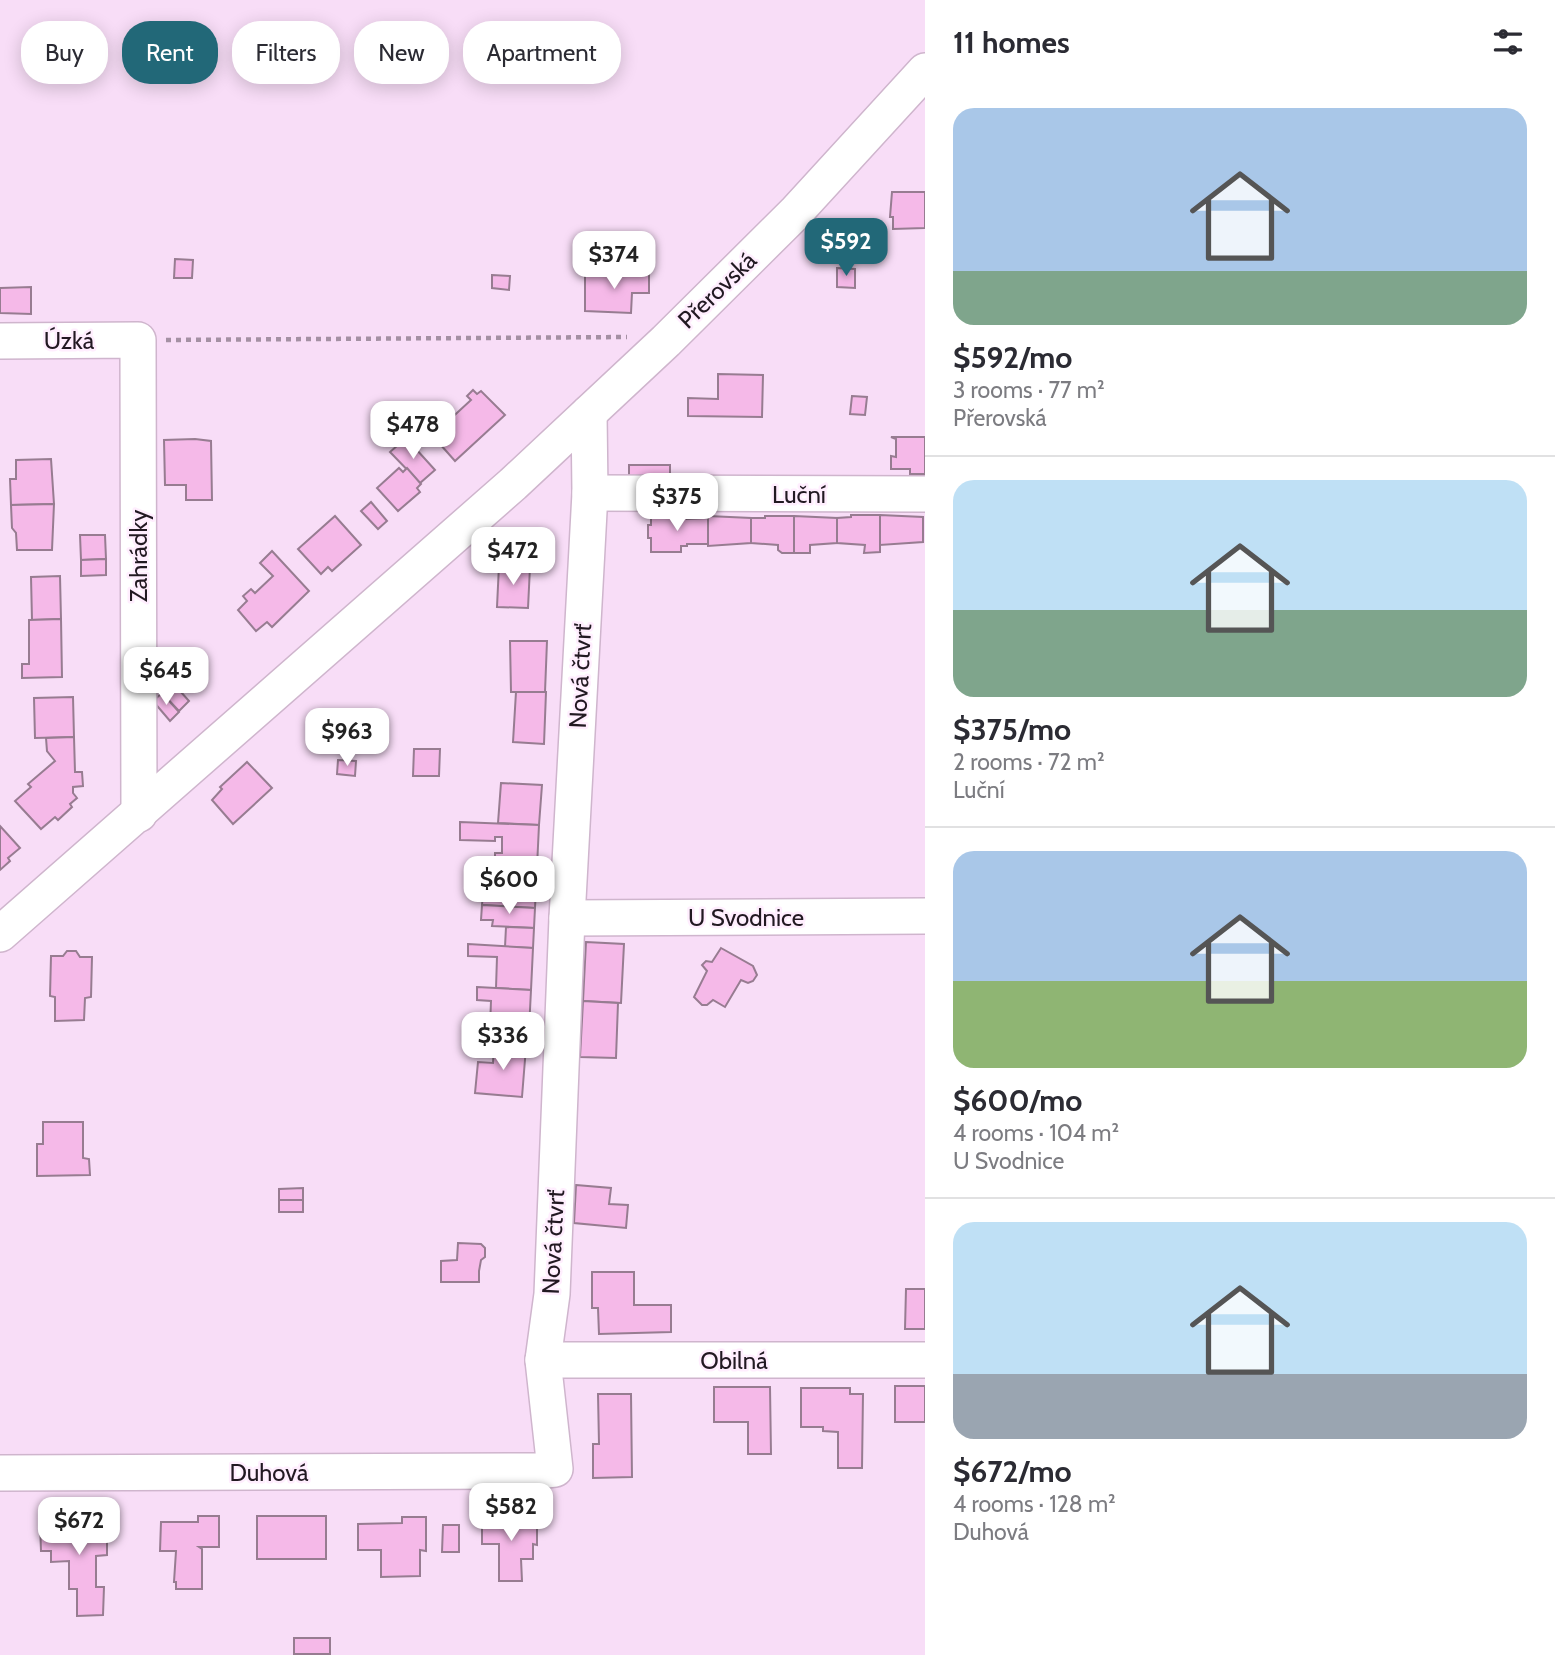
<!DOCTYPE html>
<meta charset="utf-8">
<style>
:root{--surface:#fff;--page:#f2f2f3;--text:#2b2b33;--muted:#7c7c81;--line:#e1e1e2;--accent:#226878}
body{margin:0;font-family:Cabin,sans-serif;background:var(--page);color:var(--text);height:100vh;display:flex;flex-direction:column;font-size:26px;white-space:nowrap}
*{box-sizing:border-box;margin:0}
p{font-size:23px;color:var(--muted)}
.icon{flex:none;width:38px;height:38px;fill:none;stroke:currentColor;stroke-width:2;stroke-linecap:round;stroke-linejoin:round}
.map{position:relative;flex:1;overflow:hidden}
.details{display:flex;flex-direction:column;background:var(--surface);width:630px}
.details>*{flex:none}
.top-card{position:absolute;left:21px;top:21px;width:665px;height:63px;display:flex;gap:14px}
.price{position:absolute;translate:-50% -60px;padding:0 16px;border-radius:14px;background:#fff;color:#222;font-size:23px;line-height:46px;filter:drop-shadow(0 2px 4px #0008)}
.price::after{content:'';position:absolute;left:50%;top:42px;width:21px;height:16px;margin-left:-10px;background:inherit;clip-path:polygon(0 0,100% 0,50% 100%)}
.price.on{background:var(--accent);color:#fff}
ul{padding:0;list-style:none}
li{display:grid;align-content:center;gap:14px;height:371px;padding:0 28px}
li+li{border-top:2px solid var(--line)}
li span{display:grid;place-items:center;height:217px;border-radius:21px;color:#555}
li>.icon{margin-inline-start:auto}
span .icon{width:126px;height:126px;fill:#fffc;stroke-width:1}
li b{font-size:30px}
h2{display:flex;justify-content:space-between;align-items:center;height:84px;padding:0 28px;font-size:30px}
.tag{padding:0 24px;border-radius:28px;background:var(--surface);box-shadow:0 4px 18px #0003;font-size:24px;line-height:63px}
.tag.on{background:var(--accent);color:#fff}
main{display:flex;flex:1;min-height:0}
.map>svg:first-child{display:block}
.building{fill:#f5b9e8;stroke:#977c91;stroke-width:2}
.lines{fill:none;stroke-linecap:round;stroke-linejoin:round}
.minor-casing{stroke:#cfb5cd;stroke-width:38}
.path{stroke:#a490a3;stroke-width:4.5;stroke-dasharray:5 5;stroke-linecap:butt}
.minor{stroke:#fff;stroke-width:35}
.labels{text-anchor:middle;dominant-baseline:central;stroke-width:5;stroke-linejoin:round;paint-order:stroke}
.street-label{font-size:24px;fill:#221922;stroke:#ffeefe}
</style>
<main>
<div class="map">
<svg width="925" height="1655" viewBox="0 0 925 1655">
<rect width="100%" height="100%" fill="#f8ddf7"/>
<g class="building">
<polygon points="892,192 925,192 925,228 893,229 893,217 890,217"/>
<polygon points="175,259 193,260 192,278 174,278"/>
<polygon points="837,268 855,269 855,288 837,287"/>
<polygon points="585,273 649,273 649,293 632,293 631,313 585,311"/>
<polygon points="492,275 510,276 509,290 492,288"/>
<polygon points="31,287 31,314 0,313 0,288"/>
<polygon points="718,374 763,375 762,417 688,416 688,398 718,399"/>
<polygon points="473,390 477,394 481,391 505,415 455,461 432,435 437,431 434,428 442,419 446,423 471,400 467,396"/>
<polygon points="852,396 867,397 865,415 850,414"/>
<polygon points="891,437 925,437 925,474 910,474 910,469 891,469 891,456 896,457 896,439"/>
<polygon points="406,438 435,470 420,483 390,452"/>
<polygon points="195,439 211,441 212,500 186,500 186,485 165,485 164,440"/>
<polygon points="51,459 54,504 11,505 10,479 16,479 16,460"/>
<rect x="629" y="465" width="41" height="12"/>
<polygon points="399,468 403,472 407,468 421,484 417,488 420,492 398,511 377,488"/>
<polygon points="371,502 387,521 378,529 361,511"/>
<polygon points="54,504 52,550 17,550 16,533 12,528 11,505"/>
<polygon points="851,515 880,515 880,552 864,553 865,545 837,543 837,518 851,517"/>
<polygon points="880,515 923,517 923,542 880,545"/>
<polygon points="335,516 361,545 332,571 328,567 321,574 298,549"/>
<polygon points="687,516 687,519 708,518 708,544 687,544 687,546 681,546 681,552 651,552 651,538 648,538 648,525 651,525 651,517"/>
<polygon points="708,516 751,518 751,543 708,546"/>
<polygon points="765,516 794,516 794,553 782,553 778,550 778,545 751,543 751,518 765,518"/>
<polygon points="794,516 837,518 837,543 810,545 810,553 794,553"/>
<polygon points="80,535 105,535 106,559 81,560"/>
<polygon points="272,551 309,591 272,627 267,622 256,631 238,610 247,601 243,596 251,589 255,593 273,576 260,563"/>
<polygon points="106,559 106,575 81,576 81,560"/>
<polygon points="499,565 530,567 528,608 497,607"/>
<polygon points="60,576 61,619 32,620 31,577"/>
<polygon points="61,619 62,677 22,678 22,664 29,664 29,620"/>
<polygon points="510,641 547,641 545,692 511,692"/>
<polygon points="172,682 189,701 179,711 161,692"/>
<polygon points="516,692 546,692 544,744 513,742"/>
<polygon points="162,693 179,712 170,721 153,701"/>
<polygon points="73,697 74,737 35,738 34,698"/>
<polygon points="74,737 75,772 82,772 83,786 73,787 73,793 77,798 70,804 72,807 58,820 55,817 41,829 15,801 31,787 28,784 55,761 47,751 46,738"/>
<polygon points="414,749 440,749 439,776 413,776"/>
<polygon points="338,760 356,761 355,776 337,774"/>
<polygon points="247,762 272,788 233,824 212,800 222,789 220,787"/>
<polygon points="501,783 542,785 539,825 498,823"/>
<polygon points="460,822 539,825 537,867 495,865 495,853 502,853 502,837 495,837 495,841 460,840"/>
<polygon points="0,826 20,848 8,858 10,861 0,870"/>
<polygon points="501,865 537,867 535,908 482,905 483,893 493,893 493,888 500,888"/>
<polygon points="482,905 535,908 534,928 492,926 493,920 481,920"/>
<polygon points="506,927 534,928 533,948 505,947"/>
<polygon points="586,942 624,944 621,1003 583,1001"/>
<polygon points="468,944 533,948 531,990 496,988 497,957 468,956"/>
<polygon points="721,948 753,966 757,975 753,981 748,983 741,980 725,1007 713,1000 707,1005 702,1005 694,997 707,971 702,965 706,961 712,962"/>
<polygon points="67,951 76,951 80,957 92,957 91,997 85,998 84,1020 55,1021 55,997 50,996 51,956 63,956"/>
<polygon points="477,987 531,990 529,1029 490,1027 491,1001 477,1000"/>
<polygon points="583,1001 618,1003 616,1058 580,1057"/>
<polygon points="494,1044 526,1047 522,1097 475,1093 478,1062 493,1063"/>
<polygon points="43,1122 83,1122 83,1158 89,1159 90,1175 37,1176 37,1144 43,1144"/>
<polygon points="576,1185 611,1188 609,1204 628,1205 626,1228 574,1223"/>
<polygon points="303,1188 303,1200 279,1200 279,1189"/>
<rect x="279" y="1200" width="24" height="12"/>
<polygon points="458,1243 481,1244 485,1248 485,1257 481,1260 479,1271 479,1282 441,1282 441,1261 457,1260"/>
<polygon points="592,1272 634,1272 634,1305 671,1305 671,1332 599,1334 598,1308 592,1308"/>
<polygon points="906,1289 925,1289 925,1329 905,1329"/>
<rect x="895" y="1386" width="30" height="36"/>
<polygon points="714,1387 770,1387 771,1454 748,1454 748,1422 714,1422"/>
<polygon points="801,1388 850,1388 850,1394 863,1394 862,1468 838,1468 838,1432 823,1431 823,1427 801,1427"/>
<polygon points="598,1394 631,1394 632,1477 593,1478 593,1444 599,1444"/>
<polygon points="107,1516 107,1555 96,1556 96,1587 104,1587 103,1615 77,1616 77,1589 69,1589 69,1561 51,1562 51,1551 41,1551 40,1522 80,1522 80,1517"/>
<polygon points="198,1516 219,1516 219,1547 199,1547 202,1549 202,1589 176,1589 176,1582 174,1582 176,1551 160,1551 161,1522 198,1522"/>
<rect x="257" y="1516" width="69" height="43"/>
<polygon points="520,1516 537,1517 537,1545 533,1544 533,1559 521,1559 522,1581 499,1581 499,1544 482,1544 482,1517 520,1519"/>
<polygon points="402,1517 426,1517 426,1551 420,1550 420,1576 381,1577 381,1550 358,1550 358,1524 402,1523"/>
<polygon points="443,1525 459,1525 459,1552 442,1552"/>
<rect x="294" y="1638" width="36" height="16"/>
</g>
<g class="lines">
<g class="minor-casing">
<g id="minor">
<polyline points="0,341 138,340 139,814"/>
<polyline points="590,493 925,494"/>
<polyline points="567,918 925,916"/>
<polyline points="0,934 513,484 666,341 795,213 925,71"/>
<polyline points="543,1360 925,1360"/>
<polyline points="0,1473 537,1471 555,1469 543,1360 552,1294 567,918 590,493 589,413"/>
</g>
</g>
<polyline class="path" points="166,340 627,337"/>
<use href="#minor" class="minor"/>
</g>
<g class="labels">
<g class="street-label">
<text transform="translate(717 290) rotate(-44)">Přerovská</text>
<text x="69" y="340">Úzká</text>
<text x="799" y="494">Luční</text>
<text transform="translate(138 556) rotate(-90)">Zahrádky</text>
<text transform="translate(580 676) rotate(-87)">Nová čtvrť</text>
<text x="746" y="917">U Svodnice</text>
<text transform="translate(553 1242) rotate(-87)">Nová čtvrť</text>
<text x="734" y="1360">Obilná</text>
<text x="269" y="1472">Duhová</text>
</g>
</g>
</svg>
<b class="price on" style="left:846px;top:278px">$592</b>
<b class="price" style="left:614px;top:291px">$374</b>
<b class="price" style="left:413px;top:461px">$478</b>
<b class="price" style="left:677px;top:533px">$375</b>
<b class="price" style="left:513px;top:587px">$472</b>
<b class="price" style="left:166px;top:707px">$645</b>
<b class="price" style="left:347px;top:768px">$963</b>
<b class="price" style="left:509px;top:916px">$600</b>
<b class="price" style="left:503px;top:1072px">$336</b>
<b class="price" style="left:511px;top:1543px">$582</b>
<b class="price" style="left:79px;top:1557px">$672</b>
<div class="top-card">
<a class="tag">Buy</a>
<a class="tag on">Rent</a>
<a class="tag">Filters</a>
<a class="tag">New</a>
<a class="tag">Apartment</a>
</div>
</div>
<section class="details">
<h2>11 homes<svg class="icon" aria-label="filters" viewBox="0 0 24 24"><path d="M4 7h16M4 17h16"/><circle cx="9" cy="7" r="2"/><circle cx="15" cy="17" r="2"/></svg></h2>
<ul>
<li><span style="background:linear-gradient(#a9c7e8 75%,#7fa58c 0)"><svg class="icon" aria-label="home" viewBox="0 0 24 24"><path d="M3 11l9-7 9 7M6 9v11h12V9"/></svg></span><div><b>$592/mo</b><p>3 rooms · 77 m²</p><p>Přerovská</p></div></li>
<li><span style="background:linear-gradient(#bfe0f5 60%,#7fa58c 0)"><svg class="icon" aria-label="home" viewBox="0 0 24 24"><path d="M3 11l9-7 9 7M6 9v11h12V9"/></svg></span><div><b>$375/mo</b><p>2 rooms · 72 m²</p><p>Luční</p></div></li>
<li><span style="background:linear-gradient(#a9c7e8 60%,#8fb573 0)"><svg class="icon" aria-label="home" viewBox="0 0 24 24"><path d="M3 11l9-7 9 7M6 9v11h12V9"/></svg></span><div><b>$600/mo</b><p>4 rooms · 104 m²</p><p>U Svodnice</p></div></li>
<li><span style="background:linear-gradient(#bfe0f5 70%,#9aa5b1 0)"><svg class="icon" aria-label="home" viewBox="0 0 24 24"><path d="M3 11l9-7 9 7M6 9v11h12V9"/></svg></span><div><b>$672/mo</b><p>4 rooms · 128 m²</p><p>Duhová</p></div></li>
</ul>
</section>
</main>
